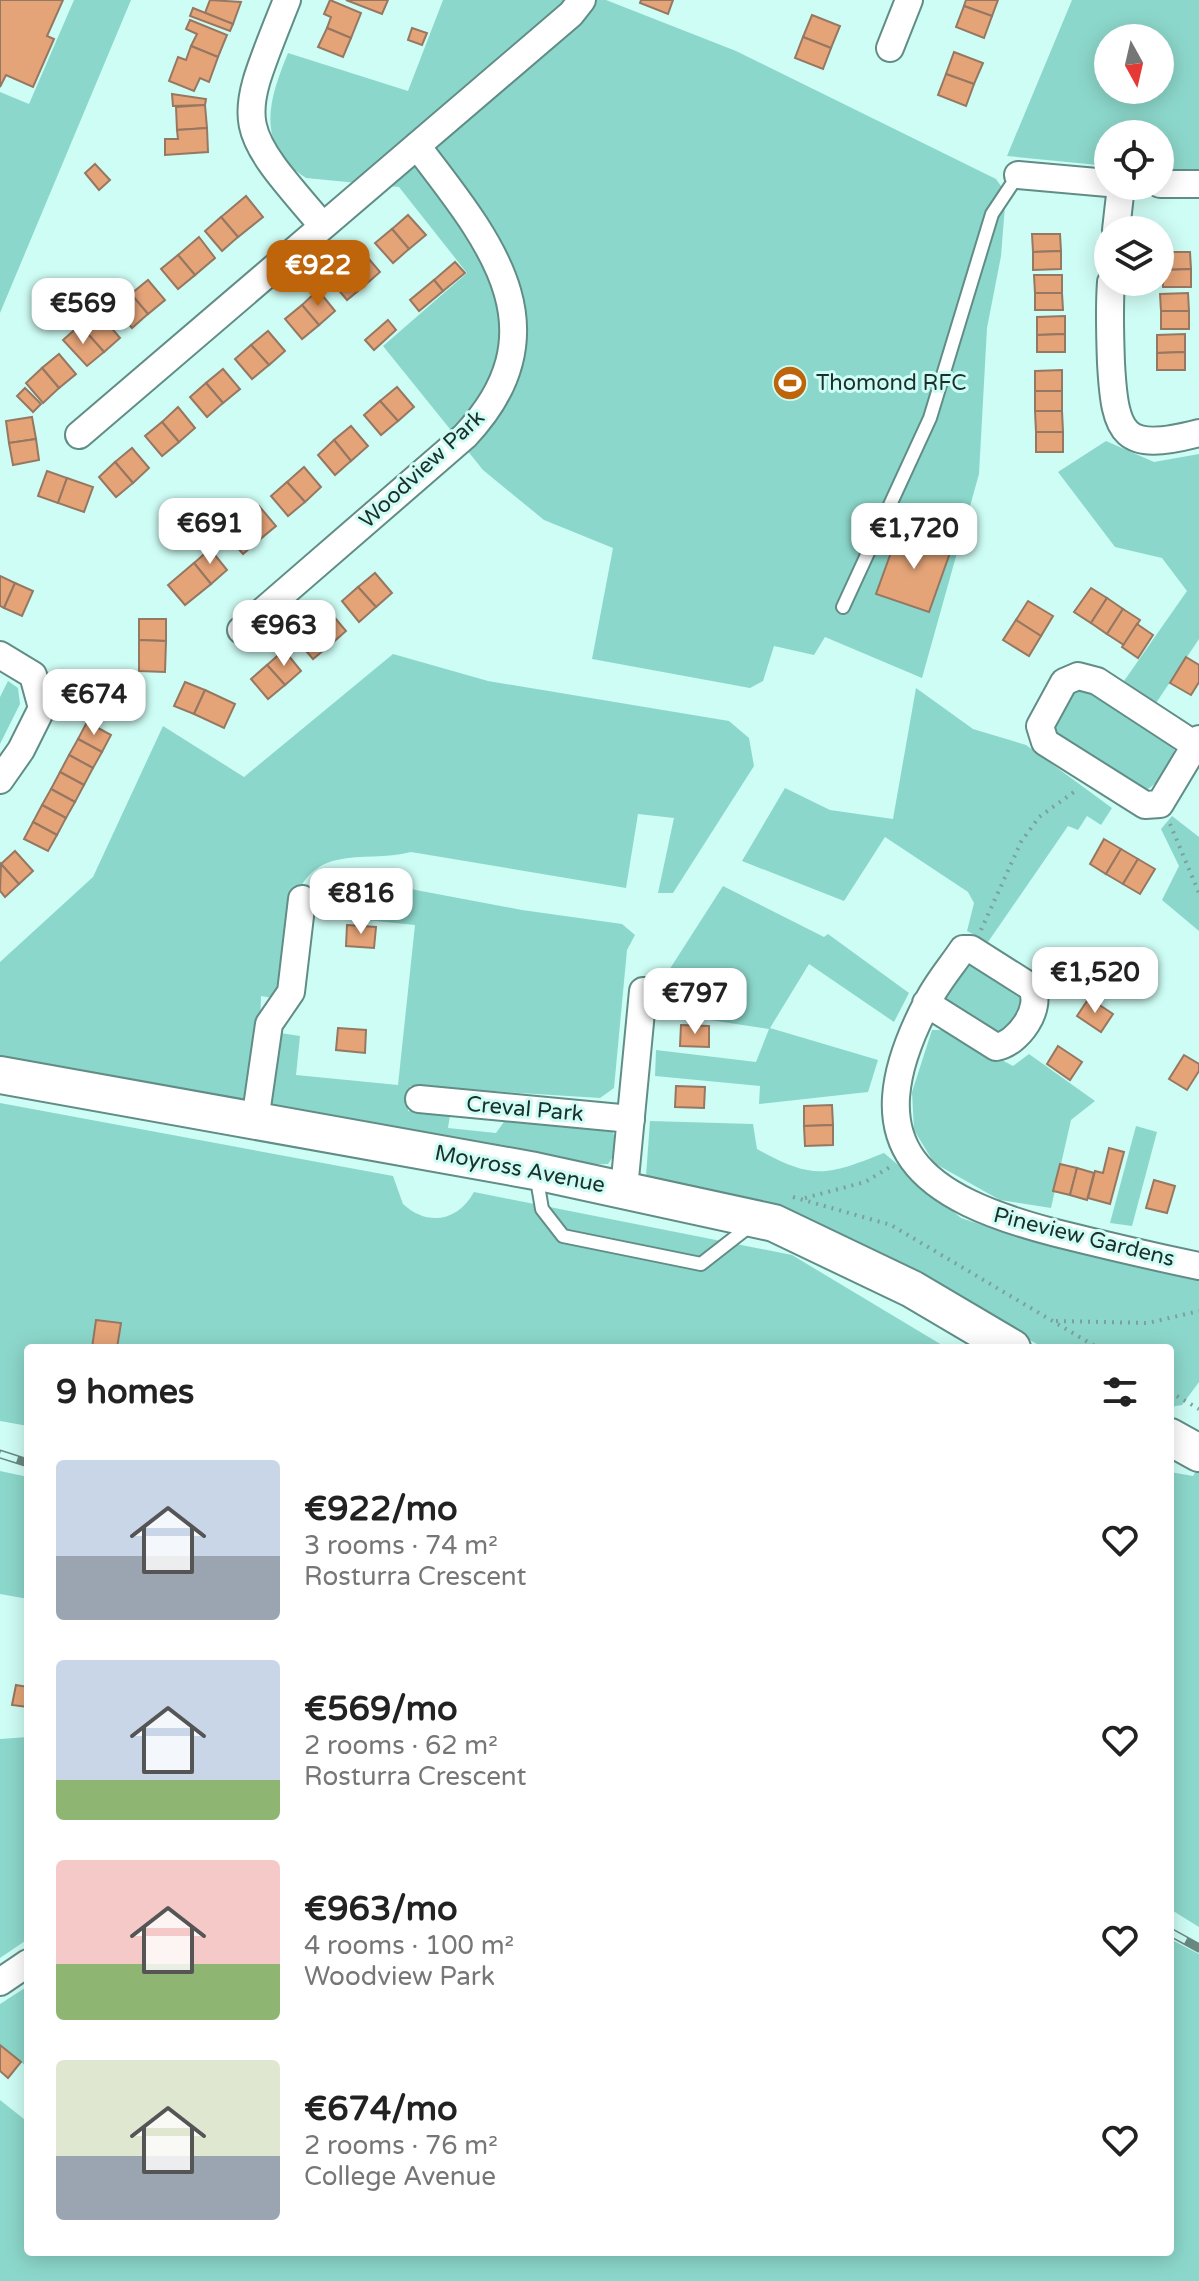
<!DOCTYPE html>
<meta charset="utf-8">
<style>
:root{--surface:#fff;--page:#f2f2f2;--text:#222;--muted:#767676;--accent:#be640b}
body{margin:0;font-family:"Varela Round",sans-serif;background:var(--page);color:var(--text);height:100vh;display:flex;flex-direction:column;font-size:30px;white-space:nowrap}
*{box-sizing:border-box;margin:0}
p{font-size:26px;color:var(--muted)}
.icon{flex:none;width:44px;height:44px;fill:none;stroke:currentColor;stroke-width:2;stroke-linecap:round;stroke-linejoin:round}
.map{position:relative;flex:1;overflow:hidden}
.drawer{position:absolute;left:24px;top:1344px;width:1150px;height:912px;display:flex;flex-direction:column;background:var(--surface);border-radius:8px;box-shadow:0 4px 20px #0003}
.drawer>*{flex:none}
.needle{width:52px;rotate:172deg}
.tools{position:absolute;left:1094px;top:24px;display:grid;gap:16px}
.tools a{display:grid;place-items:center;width:80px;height:80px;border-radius:50%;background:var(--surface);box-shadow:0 4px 20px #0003;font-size:40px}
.price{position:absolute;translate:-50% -68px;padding:0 18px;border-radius:16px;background:#fff;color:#222;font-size:26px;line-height:52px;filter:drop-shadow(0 2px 4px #0008)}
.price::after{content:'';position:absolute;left:50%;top:48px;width:24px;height:18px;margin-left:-12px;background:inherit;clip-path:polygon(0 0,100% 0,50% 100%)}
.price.current{background:var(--accent);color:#fff}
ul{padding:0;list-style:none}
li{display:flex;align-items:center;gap:24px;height:200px;padding:0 32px}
li span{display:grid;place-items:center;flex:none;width:224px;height:160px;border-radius:8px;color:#555}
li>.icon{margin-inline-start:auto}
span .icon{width:96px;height:96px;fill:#fffc;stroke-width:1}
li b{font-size:34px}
h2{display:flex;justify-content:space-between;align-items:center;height:96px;padding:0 32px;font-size:34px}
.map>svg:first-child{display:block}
.green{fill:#8cd7cb;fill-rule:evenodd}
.building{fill:#e5a478;stroke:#967762;stroke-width:2}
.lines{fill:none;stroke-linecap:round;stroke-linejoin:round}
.lane-casing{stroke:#618d86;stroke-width:16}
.street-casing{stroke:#618d86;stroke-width:30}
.secondary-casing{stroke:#618d86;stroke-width:40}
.path{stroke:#7ea09a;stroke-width:4;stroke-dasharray:2 6;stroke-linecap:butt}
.lane{stroke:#fff;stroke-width:12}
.street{stroke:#fff;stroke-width:26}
.secondary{stroke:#fff;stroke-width:36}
.rail-casing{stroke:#698882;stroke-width:9}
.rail{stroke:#cefdf5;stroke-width:6;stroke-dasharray:18;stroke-linecap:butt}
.labels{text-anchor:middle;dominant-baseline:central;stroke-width:6;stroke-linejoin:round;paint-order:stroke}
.poi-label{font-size:22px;fill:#1c2f2b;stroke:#cefdf5;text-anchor:start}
.street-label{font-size:22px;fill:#1c2f2b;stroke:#cefdf5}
</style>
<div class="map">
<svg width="1199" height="2281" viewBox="0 0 1199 2281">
<rect width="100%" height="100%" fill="#cefdf5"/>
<g class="green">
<polygon points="74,0 131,0 0,313 0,92 29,104"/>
<path d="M443 0H606L736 51 996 179 1006 193 1001 256 987 328 979 474 922 678 825 637 814 655 774 646 763 681 750 688 592 659 613 548 544 520 483 470 383 346 467 273 399 187 306 178C254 144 269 100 288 53L408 91Z"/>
<path d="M1072 0H1199V170L1160 169V134H1108V166L1007 156ZM1160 38V90H1108V38Z"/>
<polygon points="1106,441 1154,462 1199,454 1199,639 1156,703 1124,681 1187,591 1162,558 1115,547 1058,472"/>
<path d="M393 654 488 681 729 721 749 738 754 766 673 893H658L674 818 638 814 626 888 411 852C386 859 362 854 337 860 280 872 286 953 280 999L261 996 260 1030 300 1036 296 1075 398 1085 415 925 317 915 327 894 343 887 384 884 522 910 622 924 635 935 627 950 614 1088 600 1098 410 1086 408 1111 450 1115 448 1128 496 1133 506 1119 612 1130 619 1148 608 1164 581 1165 0 1059V962L93 877 163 726 244 777Z"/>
<polygon points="8,681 18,688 20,704 0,744 0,697"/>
<polygon points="916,688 973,729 1026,745 1112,808 1101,825 1087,816 1078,830 1068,826 988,942 967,931 974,903 968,892 885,837 844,901 742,861 785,788 830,810 893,819"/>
<path d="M1089 688 1175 745C1174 763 1158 787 1141 792L1053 737 1050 726 1071 693Z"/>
<polygon points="1172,816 1199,837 1199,931 1162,900 1179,866 1161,829"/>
<polygon points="723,886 824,937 828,934 909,993 894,1022 809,964 770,1028 878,1060 868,1092 759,1104 760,1086 655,1076 656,1050 756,1062 769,1029 657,1012 664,978"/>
<polygon points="972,961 1024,994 1025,1007 1005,1033 994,1032 946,1002 946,993"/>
<polygon points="932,1030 946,1030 1013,1066 1029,1054 1095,1101 1071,1120 1051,1208 1000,1200 934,1163 914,1130 912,1092"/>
<path d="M0 1103 393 1176 403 1204C428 1227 458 1221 474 1192L792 1255 947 1348H28V1426L0 1421Z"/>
<path d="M650 1121 753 1124 757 1149C813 1180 826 1176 884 1153L961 1218 1022 1238 1199 1280V1382L1182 1405 1170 1407V1348H1044L857 1242 777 1208 646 1176Z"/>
<polygon points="1136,1126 1157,1132 1132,1226 1110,1223"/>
<polygon points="1199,1466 1199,1927 1170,1909 1170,1472 1193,1476"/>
<polygon points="0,1471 28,1477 28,1599 0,1594"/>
<polygon points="28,1737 24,1795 28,1800 28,1939 0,1958 0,1739"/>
<polygon points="1170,1939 1199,1954 1199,2281 0,2281 0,2100 24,2119 28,2116 28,2252 1170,2252"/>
<polygon points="28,1986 28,2068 0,2044 0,2004"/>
</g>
<g class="building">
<polygon points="0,0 63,0 47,36 54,39 33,87 6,75 0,87"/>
<polygon points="210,0 241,2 233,24 205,13"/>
<polygon points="330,0 361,13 351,38 327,28 331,17 324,14"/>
<polygon points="346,0 388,0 382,14"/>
<polygon points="641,0 673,0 668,14 640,3"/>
<polygon points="966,0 998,0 992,16 964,6"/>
<polygon points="964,6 992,16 984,38 956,27"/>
<polygon points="193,8 233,24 230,31 190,16"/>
<polygon points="812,15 840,26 831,48 803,37"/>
<polygon points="190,20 227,35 218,57 191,46 197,34 186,29"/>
<polygon points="327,28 351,38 343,57 318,47"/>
<polygon points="412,28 427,33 422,45 408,40"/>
<polygon points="803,37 831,48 823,69 795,58"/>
<polygon points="191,46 218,57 209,82 200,78 194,91 169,81 178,57 186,60"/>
<polygon points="954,52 983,63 974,84 946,74"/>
<polygon points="946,74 974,84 966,106 938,95"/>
<polygon points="172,94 206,99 205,105 173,106"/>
<polygon points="205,105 207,128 177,130 176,107"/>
<polygon points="207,128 208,152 165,155 165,139 178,139 177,130"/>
<polygon points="95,164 110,180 99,190 85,173"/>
<polygon points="246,196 263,217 238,237 221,217"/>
<polygon points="408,215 426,235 409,249 392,229"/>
<polygon points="221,217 238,237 222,251 205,231"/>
<polygon points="392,229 409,249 393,263 375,243"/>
<polygon points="1032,234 1060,234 1061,251 1033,252"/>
<polygon points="199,237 215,258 195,275 178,255"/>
<polygon points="1061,251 1061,269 1033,270 1033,252"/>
<polygon points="363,252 380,272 364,286 347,266"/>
<polygon points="1162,252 1190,252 1191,269 1163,270"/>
<polygon points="178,255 195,275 178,289 161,269"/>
<polygon points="455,262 465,273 443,291 434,280"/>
<polygon points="347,266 364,286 347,300 330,280"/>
<polygon points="1191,269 1191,287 1163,287 1163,270"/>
<polygon points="1034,275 1062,275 1062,293 1035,293"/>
<polygon points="148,280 165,300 148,314 131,294"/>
<polygon points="434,280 443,291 419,311 410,300"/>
<polygon points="318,290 335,311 319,325 302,305"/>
<polygon points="1035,293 1062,293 1063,310 1035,310"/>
<polygon points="1188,293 1189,311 1161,311 1160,294"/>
<polygon points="131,294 148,314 132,328 115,308"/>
<polygon points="302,305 319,325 302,339 285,319"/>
<rect x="1161" y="311" width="28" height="18"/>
<polygon points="1065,316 1065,334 1037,335 1037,317"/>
<polygon points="103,318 120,338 104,352 86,332"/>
<polygon points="388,320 396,330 374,350 365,340"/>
<polygon points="80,325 104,352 87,366 63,340"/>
<polygon points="268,331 285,351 269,365 251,345"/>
<polygon points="1065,334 1065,352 1037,352 1037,335"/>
<polygon points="1185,334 1185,352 1157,353 1157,335"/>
<polygon points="251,345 269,365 252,379 235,359"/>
<polygon points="1185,352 1185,370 1157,370 1157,353"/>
<polygon points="59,354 76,374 59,388 42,368"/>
<polygon points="42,368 59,388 43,403 26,383"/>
<polygon points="223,369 240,389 223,403 206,383"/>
<polygon points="1062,370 1062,391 1035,391 1035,371"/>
<polygon points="206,383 223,403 207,417 190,397"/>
<polygon points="397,387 414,407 398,421 380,401"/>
<polygon points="25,388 41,404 33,412 17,396"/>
<rect x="1035" y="391" width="27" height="20"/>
<polygon points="380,401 398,421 381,435 364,415"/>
<polygon points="178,407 195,428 179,442 162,422"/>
<polygon points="1035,411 1062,411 1063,432 1036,432"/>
<polygon points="32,417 36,439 9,443 6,421"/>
<polygon points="162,422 179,442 162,456 145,436"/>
<polygon points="351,426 368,446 351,461 334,440"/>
<rect x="1036" y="432" width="27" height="20"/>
<polygon points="36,439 39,460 13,465 9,443"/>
<polygon points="334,440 351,461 335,475 318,455"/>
<polygon points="132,448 149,468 133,483 115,462"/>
<polygon points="115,462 133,483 116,497 99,477"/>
<polygon points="304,467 321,487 305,502 287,482"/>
<polygon points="47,471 67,478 58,503 38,496"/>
<polygon points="67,478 93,487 84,512 58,503"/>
<polygon points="287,482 305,502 288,516 271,496"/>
<polygon points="259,506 276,526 259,540 242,520"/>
<polygon points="242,520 259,540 243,554 226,534"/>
<polygon points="914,533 952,547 929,612 876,594 897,536 912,541"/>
<polygon points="210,549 227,570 211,584 194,563"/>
<polygon points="194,563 211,584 185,605 168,585"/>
<polygon points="375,573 392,593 376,607 358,587"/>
<polygon points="0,576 15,583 4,608 0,606"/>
<polygon points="15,583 33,591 22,616 4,608"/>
<polygon points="358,587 376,607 359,622 342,601"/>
<polygon points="1091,588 1107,598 1091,623 1074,612"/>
<polygon points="1107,598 1123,609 1107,634 1091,623"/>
<polygon points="1028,601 1053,616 1041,636 1016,620"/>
<polygon points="1123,609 1140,620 1124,645 1107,634"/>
<polygon points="329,611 346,631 330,645 312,625"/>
<polygon points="139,619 166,619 166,641 139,640"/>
<polygon points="1016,620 1041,636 1029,656 1003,640"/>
<polygon points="1137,624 1153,635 1138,658 1122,647"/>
<polygon points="312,625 330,645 313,659 296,639"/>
<polygon points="139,640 166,641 165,672 139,671"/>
<polygon points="284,650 301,671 285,685 267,665"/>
<polygon points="1186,657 1199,665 1199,682 1191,695 1170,683"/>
<polygon points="267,665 285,685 268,699 251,679"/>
<polygon points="185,682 205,690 194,714 174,706"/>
<polygon points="205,690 235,704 224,728 194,714"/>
<polygon points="87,722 111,735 102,752 78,739"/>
<polygon points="78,739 102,752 93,768 69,755"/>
<polygon points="69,755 93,768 84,785 60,772"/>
<polygon points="60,772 84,785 75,802 51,789"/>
<polygon points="51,789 75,802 66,818 42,805"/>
<polygon points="42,805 66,818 57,835 33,822"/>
<polygon points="33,822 57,835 48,851 24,839"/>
<polygon points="1104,839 1121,849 1106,874 1090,864"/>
<polygon points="1121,849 1138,859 1123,884 1106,874"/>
<polygon points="15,851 33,871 19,884 1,864"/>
<polygon points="1138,859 1155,869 1140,894 1123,884"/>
<polygon points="1,864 19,884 5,897 0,891"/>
<polygon points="347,925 376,927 374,948 346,946"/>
<polygon points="1089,998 1113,1014 1101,1032 1077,1016"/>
<polygon points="681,1025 709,1026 709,1047 680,1046"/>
<polygon points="338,1028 366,1030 365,1053 336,1050"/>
<polygon points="1058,1046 1082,1062 1070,1080 1047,1064"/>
<polygon points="1184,1055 1199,1064 1199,1071 1187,1090 1169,1079"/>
<polygon points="676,1086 705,1087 704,1108 675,1107"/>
<polygon points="832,1105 833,1125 804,1126 804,1106"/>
<polygon points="833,1125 833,1145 805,1146 804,1126"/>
<polygon points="1109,1148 1124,1152 1110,1204 1088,1198 1095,1171 1103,1173"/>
<polygon points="1060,1164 1077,1168 1070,1195 1053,1191"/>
<polygon points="1077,1168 1094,1173 1087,1200 1070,1195"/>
<polygon points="1154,1180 1175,1186 1167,1213 1146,1208"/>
<polygon points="96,1320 121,1323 117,1348 92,1348"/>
<polygon points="16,1685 28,1687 28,1707 12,1705"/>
<polygon points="0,2045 21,2062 8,2078 0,2071"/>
</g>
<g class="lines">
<g class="lane-casing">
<g id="lane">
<polyline points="843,607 930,418 992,214 1018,175"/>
<polyline points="536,1174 542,1209 563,1236 701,1264 751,1225"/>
</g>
</g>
<g class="street-casing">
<g id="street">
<path d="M287 0C237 126 232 121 322 225"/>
<polyline points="890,48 909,0"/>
<polyline points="1018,175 1108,183"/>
<polyline points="1160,184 1199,184"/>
<polyline points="1116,230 1121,186"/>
<path d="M1111 282C1109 309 1110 336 1111 363 1115 436 1123 453 1199 433"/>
<polyline points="79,435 571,14 582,0"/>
<path d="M241 630 465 436C566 329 488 239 417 146"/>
<polyline points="0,655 33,675 42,708 21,750 0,780"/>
<polyline points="1195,745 1097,681 1078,676 1064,682 1040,726 1045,742 1145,805 1160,804 1199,739"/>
<path d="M926 1003 996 1047C1018 1044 1044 1007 1031 987L971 949H963C951 967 935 985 926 1005 852 1148 921 1198 1056 1233 1104 1245 1151 1256 1199 1266"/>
<polyline points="419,1099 631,1119"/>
<polyline points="255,1121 269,1024 291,992 302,899"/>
<polyline points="624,1189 643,991"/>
<polyline points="0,1982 28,1963"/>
</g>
</g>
<g class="secondary-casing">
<g id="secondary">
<polyline points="0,1075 535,1171 774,1223 912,1289 1012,1348"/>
<polyline points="1170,1437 1199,1453"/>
</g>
</g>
<g class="path">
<polyline points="1170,824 1199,893"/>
<polyline points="981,930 1021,842 1039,817 1078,789"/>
<polyline points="793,1197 891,1225 1098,1348"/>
<polyline points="805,1198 865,1182 890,1167"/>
<polyline points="1056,1321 1148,1323 1199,1311"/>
<polyline points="1170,1392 1199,1409"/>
</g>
<use href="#lane" class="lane"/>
<use href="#street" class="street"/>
<use href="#secondary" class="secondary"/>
<g class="rail-casing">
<g id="rail">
<polyline points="0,1454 28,1463"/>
<polyline points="1170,1932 1199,1948"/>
</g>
</g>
<use href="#rail" class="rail"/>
</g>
<defs>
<g id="stadium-disc" transform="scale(1.8)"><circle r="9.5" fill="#be640b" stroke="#cefdf5"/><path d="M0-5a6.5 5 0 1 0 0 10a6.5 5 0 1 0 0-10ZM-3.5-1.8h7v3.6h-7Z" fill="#fff"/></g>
</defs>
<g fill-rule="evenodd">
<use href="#stadium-disc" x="790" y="383"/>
</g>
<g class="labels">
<g class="poi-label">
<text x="816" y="383">Thomond RFC</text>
</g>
<g class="street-label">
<text transform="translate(422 469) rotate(-43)">Woodview Park</text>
<text transform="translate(525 1109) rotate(5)">Creval Park</text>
<text transform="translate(520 1169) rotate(11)">Moyross Avenue</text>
<text transform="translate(1084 1237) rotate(14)">Pineview Gardens</text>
</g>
</g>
</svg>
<div class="tools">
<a><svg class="needle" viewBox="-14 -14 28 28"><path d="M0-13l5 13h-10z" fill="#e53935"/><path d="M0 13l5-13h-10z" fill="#767676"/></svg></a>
<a><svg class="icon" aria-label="locate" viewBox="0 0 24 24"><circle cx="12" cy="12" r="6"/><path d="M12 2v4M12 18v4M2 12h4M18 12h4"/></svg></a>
<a><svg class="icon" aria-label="layers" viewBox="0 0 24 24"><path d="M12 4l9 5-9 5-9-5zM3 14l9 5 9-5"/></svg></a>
</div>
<b class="price current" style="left:318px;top:308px">€922</b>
<b class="price" style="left:83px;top:346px">€569</b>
<b class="price" style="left:210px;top:566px">€691</b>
<b class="price" style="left:914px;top:571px">€1,720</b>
<b class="price" style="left:284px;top:668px">€963</b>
<b class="price" style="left:94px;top:737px">€674</b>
<b class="price" style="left:361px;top:936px">€816</b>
<b class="price" style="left:1095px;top:1015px">€1,520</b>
<b class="price" style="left:695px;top:1036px">€797</b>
<section class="drawer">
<h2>9 homes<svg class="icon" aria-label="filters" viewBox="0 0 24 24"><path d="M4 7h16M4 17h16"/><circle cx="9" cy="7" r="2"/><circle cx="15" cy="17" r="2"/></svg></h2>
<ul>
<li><span style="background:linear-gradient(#c9d6e8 60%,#9aa5b1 0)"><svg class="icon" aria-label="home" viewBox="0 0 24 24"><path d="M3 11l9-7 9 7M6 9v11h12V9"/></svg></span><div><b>€922/mo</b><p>3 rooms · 74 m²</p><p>Rosturra Crescent</p></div><svg class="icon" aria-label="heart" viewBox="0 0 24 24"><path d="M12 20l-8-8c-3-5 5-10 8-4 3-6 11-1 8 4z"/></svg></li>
<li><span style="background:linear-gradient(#c9d6e8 75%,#8fb573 0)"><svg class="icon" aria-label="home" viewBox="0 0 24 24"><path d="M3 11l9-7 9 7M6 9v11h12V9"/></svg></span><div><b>€569/mo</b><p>2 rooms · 62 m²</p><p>Rosturra Crescent</p></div><svg class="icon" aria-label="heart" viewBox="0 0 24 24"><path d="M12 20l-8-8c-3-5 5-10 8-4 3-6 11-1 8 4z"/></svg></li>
<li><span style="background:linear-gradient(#f6c9c9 65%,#8fb573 0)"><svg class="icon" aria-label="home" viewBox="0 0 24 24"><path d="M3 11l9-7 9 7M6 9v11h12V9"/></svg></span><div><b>€963/mo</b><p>4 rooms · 100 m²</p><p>Woodview Park</p></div><svg class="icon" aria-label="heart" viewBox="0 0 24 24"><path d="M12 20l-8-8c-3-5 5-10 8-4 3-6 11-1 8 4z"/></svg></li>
<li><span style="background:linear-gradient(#dfe7d0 60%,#9aa5b1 0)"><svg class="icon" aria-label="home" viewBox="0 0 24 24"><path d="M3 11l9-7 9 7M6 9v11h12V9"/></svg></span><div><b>€674/mo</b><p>2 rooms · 76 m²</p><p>College Avenue</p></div><svg class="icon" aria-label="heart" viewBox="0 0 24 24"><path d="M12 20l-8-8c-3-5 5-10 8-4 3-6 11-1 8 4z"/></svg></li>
</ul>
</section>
</div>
